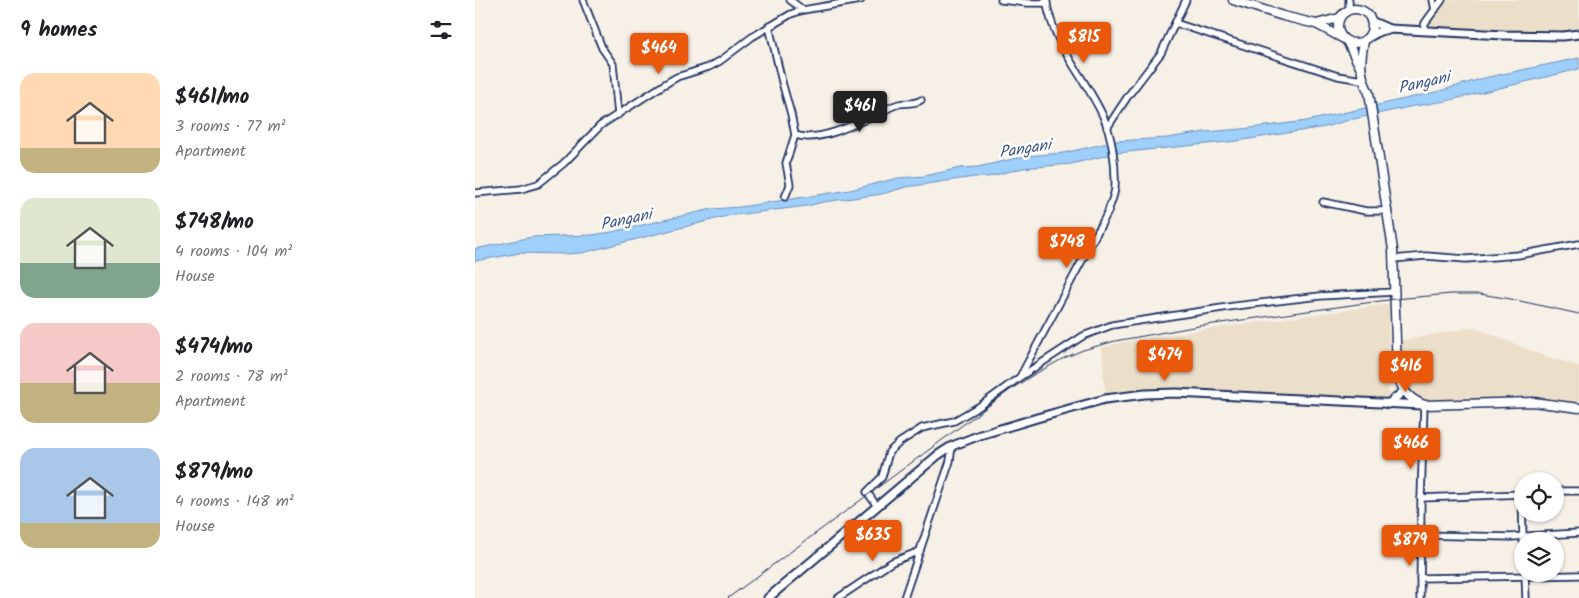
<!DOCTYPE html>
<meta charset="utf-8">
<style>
:root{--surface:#fff;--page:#f6f6f6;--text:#202124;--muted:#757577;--accent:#ea580c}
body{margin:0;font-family:Kalam,sans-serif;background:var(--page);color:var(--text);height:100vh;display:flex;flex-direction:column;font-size:19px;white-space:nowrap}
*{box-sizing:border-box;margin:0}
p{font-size:16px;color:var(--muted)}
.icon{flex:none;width:28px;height:28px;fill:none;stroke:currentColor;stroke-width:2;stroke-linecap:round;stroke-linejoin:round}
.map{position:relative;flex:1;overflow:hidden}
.sheet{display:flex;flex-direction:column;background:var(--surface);width:475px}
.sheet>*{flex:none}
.tools{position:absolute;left:1039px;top:472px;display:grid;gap:10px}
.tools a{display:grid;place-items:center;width:50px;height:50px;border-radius:50%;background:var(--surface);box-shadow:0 1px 4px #0004;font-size:25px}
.price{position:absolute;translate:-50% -42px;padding:0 11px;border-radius:5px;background:var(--accent);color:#fff;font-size:16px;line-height:32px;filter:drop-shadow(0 1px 2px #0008)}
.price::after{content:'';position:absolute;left:50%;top:30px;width:15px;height:11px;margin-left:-8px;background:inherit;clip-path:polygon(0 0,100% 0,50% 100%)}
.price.on{background:#222;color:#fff}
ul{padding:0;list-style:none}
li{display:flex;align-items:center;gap:15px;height:125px;padding:0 20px}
li span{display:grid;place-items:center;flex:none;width:140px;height:100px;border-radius:15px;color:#555}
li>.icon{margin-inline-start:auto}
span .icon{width:60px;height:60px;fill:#fffc;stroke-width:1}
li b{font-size:21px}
h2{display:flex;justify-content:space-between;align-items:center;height:60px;padding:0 20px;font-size:21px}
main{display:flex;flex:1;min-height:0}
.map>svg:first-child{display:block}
.built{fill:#ecdfca}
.water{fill:#9fd0fc;stroke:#6a90bd}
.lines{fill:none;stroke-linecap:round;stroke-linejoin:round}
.minor-casing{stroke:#1b2f5e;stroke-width:9}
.major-casing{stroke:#1b2f5e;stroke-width:11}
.highway-casing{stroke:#1b2f5e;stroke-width:11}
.minor{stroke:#fff;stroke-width:5.5}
.major{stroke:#fff;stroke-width:7}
.highway{stroke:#fff;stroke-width:8}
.rail{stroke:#1b2f5e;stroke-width:1}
.labels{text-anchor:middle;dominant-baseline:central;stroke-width:5;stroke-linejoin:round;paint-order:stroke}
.water-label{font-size:16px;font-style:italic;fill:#3c5786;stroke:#fff}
</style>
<main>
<section class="sheet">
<h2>9 homes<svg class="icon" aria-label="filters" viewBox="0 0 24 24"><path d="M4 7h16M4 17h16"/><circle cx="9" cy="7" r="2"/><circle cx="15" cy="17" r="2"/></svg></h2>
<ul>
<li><span style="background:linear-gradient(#ffd9b3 75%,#c2b280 0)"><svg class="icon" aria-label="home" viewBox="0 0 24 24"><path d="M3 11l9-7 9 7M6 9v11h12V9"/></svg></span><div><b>$461/mo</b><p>3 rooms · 77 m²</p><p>Apartment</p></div></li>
<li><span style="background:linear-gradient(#dfe7d0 65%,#7fa58c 0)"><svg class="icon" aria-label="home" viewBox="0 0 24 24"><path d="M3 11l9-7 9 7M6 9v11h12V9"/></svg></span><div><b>$748/mo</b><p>4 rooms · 104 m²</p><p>House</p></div></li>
<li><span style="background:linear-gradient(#f6c9c9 60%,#c2b280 0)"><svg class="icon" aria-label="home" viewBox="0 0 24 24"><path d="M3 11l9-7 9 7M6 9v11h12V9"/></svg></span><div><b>$474/mo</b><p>2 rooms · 78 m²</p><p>Apartment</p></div></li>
<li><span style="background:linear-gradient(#a9c7e8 75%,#c2b280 0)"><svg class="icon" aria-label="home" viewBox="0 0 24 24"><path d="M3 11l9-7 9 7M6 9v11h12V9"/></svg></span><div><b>$879/mo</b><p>4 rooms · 148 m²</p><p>House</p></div></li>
</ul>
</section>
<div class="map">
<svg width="1104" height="598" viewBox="0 0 1104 598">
<rect width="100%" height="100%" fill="#f6f0e7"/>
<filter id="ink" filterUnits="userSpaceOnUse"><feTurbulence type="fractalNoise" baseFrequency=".02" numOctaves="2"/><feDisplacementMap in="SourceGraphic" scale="10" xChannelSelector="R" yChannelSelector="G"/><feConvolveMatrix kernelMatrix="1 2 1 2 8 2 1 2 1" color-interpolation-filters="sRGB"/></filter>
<g filter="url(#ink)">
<g class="built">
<polygon points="971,0 1104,0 1104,30 1088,33 952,28 953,24"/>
<polygon points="914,304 913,401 702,389 670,390 630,396 627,347 663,339"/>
<polygon points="999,327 1069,356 1104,366 1104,403 1058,398 949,400 940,396 928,379 926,371 926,341"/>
</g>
<polygon class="water" points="1104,58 1104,69 971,101 939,106 874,120 850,127 762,141 642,153 596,164 548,168 512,177 499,177 431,187 407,194 348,202 332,206 252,216 107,253 88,254 45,253 0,261 0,249 57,237 117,235 137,232 237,209 265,207 375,190 423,178 450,176 485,168 503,167 551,156 588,153 642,141 692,138 730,132 767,129 832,121 965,91 1009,78"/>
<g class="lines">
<g class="minor-casing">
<g id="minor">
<polyline points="108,0 127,48 138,64 143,115"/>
<polyline points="315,0 328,10"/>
<polyline points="526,0 553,3 572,3"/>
<polyline points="874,0 874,10"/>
<polyline points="958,0 960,10"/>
<polyline points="700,23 863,76 887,80"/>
<polyline points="294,26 307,82 316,114 320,135 311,163 315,185 310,197"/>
<polyline points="948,31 950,23 967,0"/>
<polyline points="632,128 653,96 686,53 711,0"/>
<path d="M320 135C343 143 381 124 402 114 409 111 416 106 424 104 432 102 438 105 446 100"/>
<polyline points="0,193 46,189 63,184 89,163 126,125 190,84 202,77 234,67 245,61 277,37 316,14 328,10 386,0"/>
<polyline points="848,202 891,211 913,211"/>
<polyline points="918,259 951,256 991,259 1043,255 1104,244"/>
<path d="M546 375 633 212C635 204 640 195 640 187 641 164 637 136 628 116 608 73 580 50 571 0"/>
<polyline points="1080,491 1104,491"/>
<polyline points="1047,494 1048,541"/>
<polyline points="946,498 1048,494"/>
<polyline points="402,506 392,492 407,477 414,452 425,442 447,428 479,421 505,406 545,377 608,336 637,325 760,306 845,296 919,292"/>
<polyline points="945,535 1036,537 1104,533"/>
<polyline points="1050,574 1051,598"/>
<polyline points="945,578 1104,575"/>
<polyline points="363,598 417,562 445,551"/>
<polyline points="429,598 475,461 477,446"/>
<polyline points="945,598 946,498 949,405"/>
</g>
</g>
<g class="major-casing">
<g id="major">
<polyline points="896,21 914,29"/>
<polyline points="891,39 905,31 914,29 1029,35 1088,36 1104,34"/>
<polyline points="913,404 929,391"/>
<polyline points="293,598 463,455 477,446 505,435 562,418 630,399 670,394 701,393 947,405"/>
</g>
</g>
<g class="highway-casing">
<g id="highway">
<polyline points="758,0 808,16 841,24 867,38"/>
<circle cx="880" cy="26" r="17"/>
<polyline points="841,24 864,18"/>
<polyline points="872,41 885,67"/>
<path d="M889 41C885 62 884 73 894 93L918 250 922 372C926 389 932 398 949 405L1058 402 1104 408"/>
</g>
</g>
<use href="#minor" class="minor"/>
<use href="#major" class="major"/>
<use href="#highway" class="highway"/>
<polyline class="rail" points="253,598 535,390 558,375 589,358 608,350 640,341 724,326 920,299 976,294 1005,294 1036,299 1104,314"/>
</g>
</g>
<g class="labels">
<g class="water-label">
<text transform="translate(949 83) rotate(-13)">Pangani</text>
<text transform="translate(550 149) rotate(-9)">Pangani</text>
<text transform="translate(151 220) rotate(-12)">Pangani</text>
</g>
</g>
</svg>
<div class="tools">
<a><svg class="icon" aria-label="locate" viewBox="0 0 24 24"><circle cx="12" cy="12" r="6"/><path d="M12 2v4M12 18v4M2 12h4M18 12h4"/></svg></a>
<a><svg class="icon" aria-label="layers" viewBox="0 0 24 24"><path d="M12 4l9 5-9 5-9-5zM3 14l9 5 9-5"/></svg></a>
</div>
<b class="price" style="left:609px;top:64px">$815</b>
<b class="price" style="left:184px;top:75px">$464</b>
<b class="price on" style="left:385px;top:133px">$461</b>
<b class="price" style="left:592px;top:269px">$748</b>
<b class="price" style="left:690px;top:382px">$474</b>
<b class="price" style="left:931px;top:393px">$416</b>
<b class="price" style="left:936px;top:470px">$466</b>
<b class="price" style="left:398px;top:562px">$635</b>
<b class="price" style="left:935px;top:567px">$879</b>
</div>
</main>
